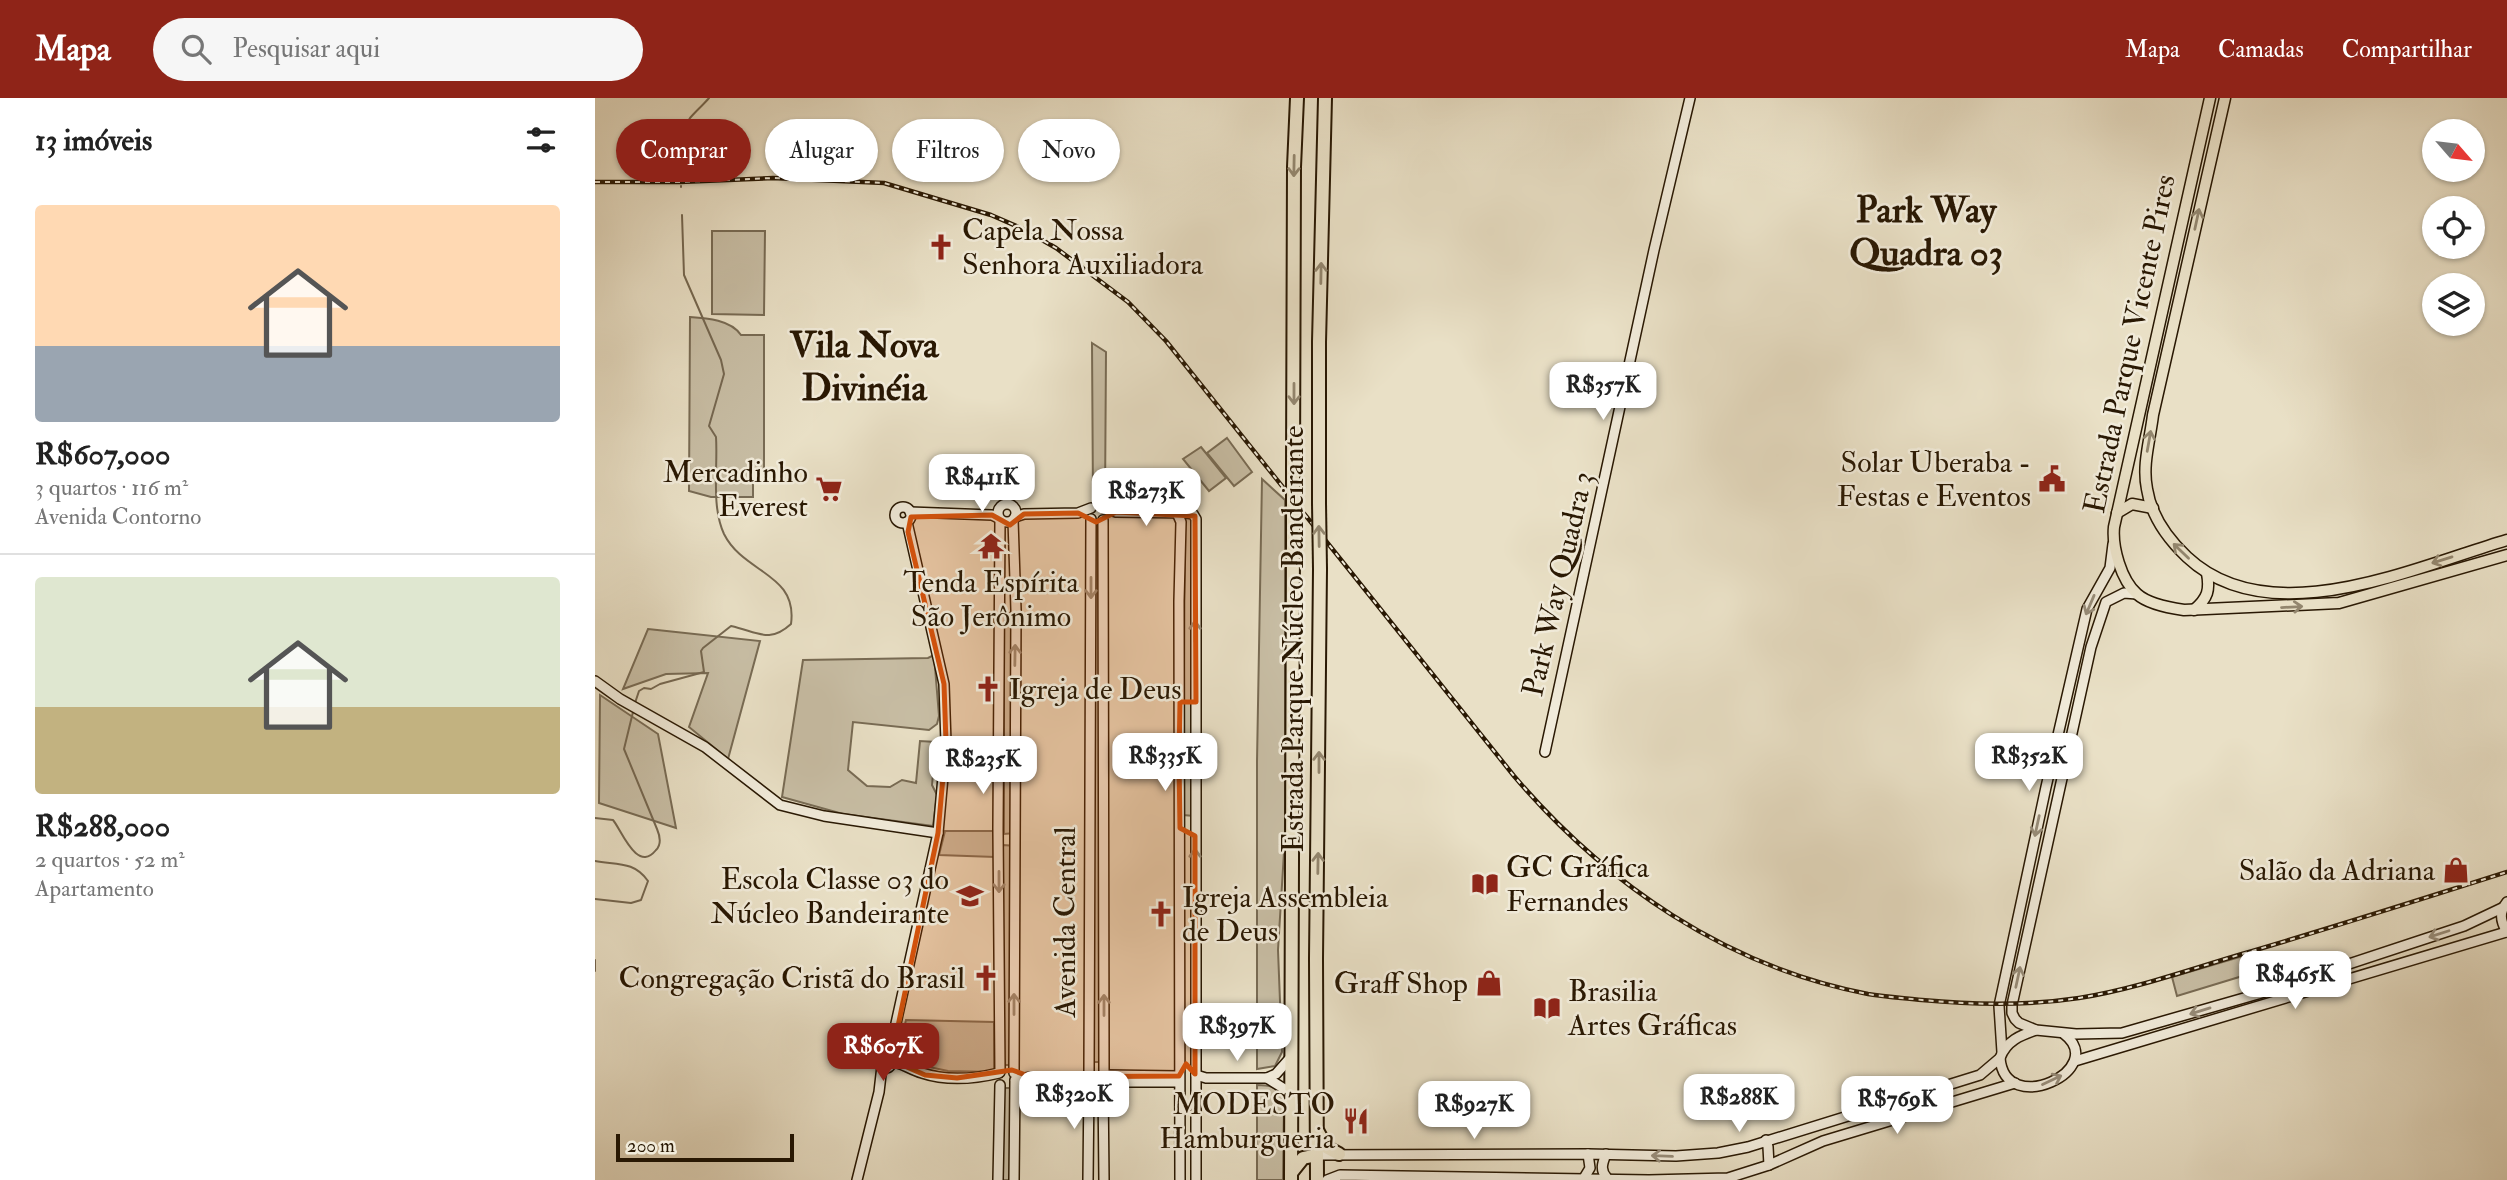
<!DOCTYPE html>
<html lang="pt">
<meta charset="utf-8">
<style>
:root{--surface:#fff;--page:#f6f6f6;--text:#222;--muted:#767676;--line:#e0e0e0;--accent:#8f2418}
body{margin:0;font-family:"IM FELL Double Pica",serif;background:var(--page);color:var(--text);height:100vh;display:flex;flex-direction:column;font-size:26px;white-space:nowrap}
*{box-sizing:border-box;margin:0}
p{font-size:23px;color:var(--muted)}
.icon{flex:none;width:38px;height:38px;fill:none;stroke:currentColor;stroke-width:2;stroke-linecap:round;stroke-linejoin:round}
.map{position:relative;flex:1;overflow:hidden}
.details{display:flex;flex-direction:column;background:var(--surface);width:595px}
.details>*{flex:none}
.guide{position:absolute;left:21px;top:21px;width:665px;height:63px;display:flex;gap:14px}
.needle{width:46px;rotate:118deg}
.tools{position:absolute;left:1827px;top:21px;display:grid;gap:14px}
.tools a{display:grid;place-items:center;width:63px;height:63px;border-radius:50%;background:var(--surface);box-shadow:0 2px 5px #0004;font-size:35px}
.scale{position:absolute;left:21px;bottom:18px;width:178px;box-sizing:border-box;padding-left:7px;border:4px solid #291803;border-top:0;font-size:19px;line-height:24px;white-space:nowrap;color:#291803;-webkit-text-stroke:5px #f1ebda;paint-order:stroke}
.price{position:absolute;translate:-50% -60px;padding:0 16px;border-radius:14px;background:#fff;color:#222;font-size:23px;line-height:46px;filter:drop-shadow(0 2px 4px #0008)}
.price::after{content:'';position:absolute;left:50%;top:42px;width:21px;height:16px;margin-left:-10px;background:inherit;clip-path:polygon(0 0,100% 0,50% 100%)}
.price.on{background:var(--accent);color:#fff}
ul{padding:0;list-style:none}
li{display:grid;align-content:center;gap:14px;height:371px;padding:0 35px}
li+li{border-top:2px solid var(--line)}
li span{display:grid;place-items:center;height:217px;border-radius:7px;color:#555}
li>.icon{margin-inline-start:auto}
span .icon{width:126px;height:126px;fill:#fffc;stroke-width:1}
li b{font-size:30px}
h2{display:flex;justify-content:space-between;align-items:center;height:84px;padding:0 35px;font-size:30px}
.chip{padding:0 24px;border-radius:32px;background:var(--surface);box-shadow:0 2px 5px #0004;font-size:24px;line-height:63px}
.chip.on{background:var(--accent);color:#fff}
header{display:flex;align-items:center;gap:42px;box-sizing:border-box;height:98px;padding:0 35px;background:var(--accent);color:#fff}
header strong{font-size:33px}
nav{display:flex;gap:38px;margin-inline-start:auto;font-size:24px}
.search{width:490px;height:63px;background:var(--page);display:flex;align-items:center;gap:18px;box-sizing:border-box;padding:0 24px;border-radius:38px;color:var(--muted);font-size:26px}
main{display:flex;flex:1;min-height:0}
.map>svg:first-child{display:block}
.green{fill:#c8bea5;stroke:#786b54;stroke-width:2}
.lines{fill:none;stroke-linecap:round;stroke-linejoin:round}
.stream{stroke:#756750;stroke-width:2}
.secondary-casing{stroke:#291803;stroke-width:12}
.primary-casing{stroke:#291803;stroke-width:13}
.highway-casing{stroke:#291803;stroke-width:16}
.secondary{stroke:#f1ebda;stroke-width:9}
.primary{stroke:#e9e0c6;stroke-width:10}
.highway{stroke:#e9e0c6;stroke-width:12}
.rail-casing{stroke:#291803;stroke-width:4.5}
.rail{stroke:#f1ebda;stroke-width:2;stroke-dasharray:5;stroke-linecap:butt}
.highway-bridge-casing{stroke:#291803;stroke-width:16;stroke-linecap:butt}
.highway-bridge{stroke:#e9e0c6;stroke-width:12}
.oneway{stroke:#93866e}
.oneway2{stroke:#978c79}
.marked{fill:#d5520b;fill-opacity:0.2;stroke:#d5520b;stroke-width:5;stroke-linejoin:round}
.labels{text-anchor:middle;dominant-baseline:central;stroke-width:5;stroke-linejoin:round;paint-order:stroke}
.poi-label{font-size:30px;fill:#291803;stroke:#f1ebda;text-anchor:end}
.street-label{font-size:30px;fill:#291803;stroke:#f1ebda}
.district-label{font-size:37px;font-weight:bold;fill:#291803;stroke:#f1ebda}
</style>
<header>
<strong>Mapa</strong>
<div class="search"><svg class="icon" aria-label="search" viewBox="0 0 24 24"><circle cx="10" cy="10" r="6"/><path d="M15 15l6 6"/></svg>Pesquisar aqui</div>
<nav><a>Mapa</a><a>Camadas</a><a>Compartilhar</a></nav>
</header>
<main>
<section class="details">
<h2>13 imóveis<svg class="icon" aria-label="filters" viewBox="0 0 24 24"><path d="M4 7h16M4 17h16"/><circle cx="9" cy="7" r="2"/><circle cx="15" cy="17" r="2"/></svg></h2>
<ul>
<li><span style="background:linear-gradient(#ffd9b3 65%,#9aa5b1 0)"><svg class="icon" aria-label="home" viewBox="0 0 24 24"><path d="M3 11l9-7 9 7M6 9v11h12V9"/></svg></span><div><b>R$607,000</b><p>3 quartos · 116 m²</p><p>Avenida Contorno</p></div></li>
<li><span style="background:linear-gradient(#dfe7d0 60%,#c2b280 0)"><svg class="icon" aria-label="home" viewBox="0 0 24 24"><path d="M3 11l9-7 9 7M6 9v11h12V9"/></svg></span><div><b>R$288,000</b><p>2 quartos · 52 m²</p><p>Apartamento</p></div></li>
</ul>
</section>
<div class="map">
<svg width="1912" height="1082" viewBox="0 0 1912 1082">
<rect width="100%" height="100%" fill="#e9e0c6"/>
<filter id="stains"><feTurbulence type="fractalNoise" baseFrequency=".00286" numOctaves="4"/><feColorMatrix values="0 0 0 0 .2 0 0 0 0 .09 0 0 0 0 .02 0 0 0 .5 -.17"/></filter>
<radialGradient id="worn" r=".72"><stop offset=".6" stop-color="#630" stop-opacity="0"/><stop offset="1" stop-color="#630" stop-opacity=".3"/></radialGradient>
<g class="green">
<polygon points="117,133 170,133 169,217 117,216"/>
<path d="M95 219C112 220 136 222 146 237H169V371L158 374V399H116L94 393Z"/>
<polygon points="497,245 511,254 510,403 498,403"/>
<polygon points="632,340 657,374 639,388 612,355"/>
<polygon points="606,349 631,380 614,393 588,361"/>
<polygon points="667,381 690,402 690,738 683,852 687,954 680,968 662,971 662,663"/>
<polygon points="600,419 599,718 588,717 590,420"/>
<polygon points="509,426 508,964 498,964 500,427"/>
<polygon points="409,513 418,516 420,735 409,736"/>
<polygon points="53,531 165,543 133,661 94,629 113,575 71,576 28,591"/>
<polygon points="339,557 344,618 342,626 334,632 258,624 253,672 272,688 295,689 307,682 321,685 325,643 341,644 337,687 342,697 338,728 248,716 187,699 208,562 333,560"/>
<polygon points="5,597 63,636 81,730 4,705"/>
<polygon points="350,733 400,733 400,759 344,757"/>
<polygon points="408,747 421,748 419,967 407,967"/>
<polygon points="1648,858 1654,876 1582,898 1577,879"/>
<polygon points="311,922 399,924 399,974 353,973 301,962"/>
<path d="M662 987C677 987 684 989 689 1004L688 1082H662Z"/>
<polygon points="408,990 418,990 418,1082 407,1082"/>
</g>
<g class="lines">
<g class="stream">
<path d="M85 80C82 61 83 36 95 20 101 13 108 7 114 0"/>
<polyline points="86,88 86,89"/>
<path d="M40 605 44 593 49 590 56 591 65 586 109 574 106 553 108 550 136 528C163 534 174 546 196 526 203 475 149 476 129 436 116 408 123 369 121 339L114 328 129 276 126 262 89 177 87 117"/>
<path d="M0 720 18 722C26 731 42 776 61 752 67 746 65 738 62 731L29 651 38 614"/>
<path d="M0 763C22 767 39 763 53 783L46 802 36 805 0 801"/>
<polyline points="0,862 0,873"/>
</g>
<g class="secondary-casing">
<g id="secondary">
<circle cx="412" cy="415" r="9"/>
<circle cx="308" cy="417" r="8"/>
<polyline points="509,410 521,414 592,415 598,416 601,421 601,1082"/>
<polyline points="315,414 397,417 403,420"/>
<polyline points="582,415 586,424 584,503 585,1082"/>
<polyline points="420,419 429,416 483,415 496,410"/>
<polyline points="405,422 403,731 405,974"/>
<polyline points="418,422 421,512 419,975"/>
<polyline points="508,422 509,975"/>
<polyline points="1542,496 1529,495 1511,504 1496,549 1417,907 1417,915 1420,921 1424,925 1441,932 1481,936 1527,935 1663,896 1869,828 1907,810"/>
<polyline points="0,583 25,601 110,649 185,707 229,718 343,735"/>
<polyline points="950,654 1059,152 1095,0"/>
<path d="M1912 804C1904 814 1905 823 1912 834"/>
<path d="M1441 932C1426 937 1411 943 1405 960 1410 1021 1515 971 1469 936"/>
<polyline points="1407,954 1404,908 1451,689 1492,511 1515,470 1518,446"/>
<circle cx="291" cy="965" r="5"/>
<polyline points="296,962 298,939 343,735 351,645 349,586 312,424"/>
<path d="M296 963C307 965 316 972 327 975 351 983 379 981 404 975"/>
<polyline points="1480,963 1911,834"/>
<polyline points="494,976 496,421"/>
<polyline points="510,977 584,978"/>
<polyline points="601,977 611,980 672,980 681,976 696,959"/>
<polyline points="672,980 688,990 696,1002"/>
<polyline points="420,982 436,979 494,983"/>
<polyline points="509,984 584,984"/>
<polyline points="508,985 509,1082"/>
<polyline points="1171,1042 1173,1049 1174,1067"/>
<path d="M1011 1056C1007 1066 1005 1072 1012 1080"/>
<polyline points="722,1057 993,1056 1081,1058 1123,1055 1153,1049 1385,977 1405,960"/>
<polyline points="989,1080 995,1070 993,1056"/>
<polyline points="262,1082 284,994 287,968"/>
<polyline points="403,1082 405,987"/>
<polyline points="419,1082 420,984"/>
<polyline points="493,1082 494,984"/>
<polyline points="732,1082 745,1077 1054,1082 1133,1080 1174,1067 1228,1043 1420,985"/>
</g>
</g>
<g class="primary-casing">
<g id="primary">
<path d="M1615 0 1519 429C1517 449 1526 482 1542 496 1553 506 1575 510 1589 512L1744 505 1912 457"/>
<path d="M1630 0 1558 317C1555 342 1547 367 1552 391 1556 417 1573 441 1592 459 1675 537 1820 469 1912 442"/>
<polyline points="1522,415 1537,406 1558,410"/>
<path d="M1599 512C1613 500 1615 492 1612 475"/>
</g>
</g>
<g class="highway-casing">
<g id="highway">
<polyline points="698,373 699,69 702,0"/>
<polyline points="724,405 724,244 730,0"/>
<polyline points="723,1034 731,1049 744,1056"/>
<polyline points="696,1075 708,1060 722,1057"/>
<polyline points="696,1082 698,441"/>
<polyline points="722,1082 721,861 725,471"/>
</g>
</g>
<use href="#secondary" class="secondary"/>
<use href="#primary" class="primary"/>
<use href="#highway" class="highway"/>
<g class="rail-casing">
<path id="rail" d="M0 84H85L178 80 289 85 396 117 428 131 461 150 533 204 571 243 919 678C1011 786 1132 869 1273 896 1291 899 1309 900 1327 902 1381 907 1431 908 1484 900 1540 891 1593 872 1647 856 1736 830 1824 802 1912 774"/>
</g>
<use href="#rail" class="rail"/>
<g class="highway-bridge-casing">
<g id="highway-bridge">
<polyline points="724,405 725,471"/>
<polyline points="698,441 698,373"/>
</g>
</g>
<use href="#highway-bridge" class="highway-bridge"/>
</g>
<defs><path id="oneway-shaft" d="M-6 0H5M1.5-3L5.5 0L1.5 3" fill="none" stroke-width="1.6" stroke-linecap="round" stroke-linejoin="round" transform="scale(1.75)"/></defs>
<g class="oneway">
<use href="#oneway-shaft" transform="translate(699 68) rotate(91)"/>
<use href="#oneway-shaft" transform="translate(1602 121) rotate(-78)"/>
<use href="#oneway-shaft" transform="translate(726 175) rotate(-89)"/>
<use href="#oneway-shaft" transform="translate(699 296) rotate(90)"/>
<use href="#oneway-shaft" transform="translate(1554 343) rotate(-80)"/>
<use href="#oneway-shaft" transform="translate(724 438) rotate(-91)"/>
<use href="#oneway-shaft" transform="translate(1586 453) rotate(-136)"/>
<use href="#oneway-shaft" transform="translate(1847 462) rotate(163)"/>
<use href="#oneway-shaft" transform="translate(1697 509) rotate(-3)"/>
<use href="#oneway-shaft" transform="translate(724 664) rotate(-90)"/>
<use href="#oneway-shaft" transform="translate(723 765) rotate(-89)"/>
</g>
<g class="oneway2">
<use href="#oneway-shaft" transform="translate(496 490) rotate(90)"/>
<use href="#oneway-shaft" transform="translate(1495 507) rotate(113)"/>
<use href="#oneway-shaft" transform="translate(600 533) rotate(-90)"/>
<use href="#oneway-shaft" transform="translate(420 557) rotate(-89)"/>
<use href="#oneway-shaft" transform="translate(1442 728) rotate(102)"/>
<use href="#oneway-shaft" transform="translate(600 761) rotate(-90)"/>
<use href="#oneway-shaft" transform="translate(404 784) rotate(90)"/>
<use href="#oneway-shaft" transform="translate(1844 836) rotate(162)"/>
<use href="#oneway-shaft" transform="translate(1423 879) rotate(-78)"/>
<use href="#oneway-shaft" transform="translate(419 906) rotate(-90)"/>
<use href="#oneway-shaft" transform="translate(509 907) rotate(-90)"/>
<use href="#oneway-shaft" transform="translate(1605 913) rotate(163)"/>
<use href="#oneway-shaft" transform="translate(1457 982) rotate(-25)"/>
<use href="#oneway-shaft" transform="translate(1067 1058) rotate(-178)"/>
</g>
<path class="marked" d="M521 414 600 418 601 604H585L584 662 585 730 600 738V976L591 966 584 978 436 979 417 972 362 980 330 977 296 962 343 735 351 645 349 586 313 434 316 419 397 417 415 427 429 416 483 415 501 424Z"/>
<defs>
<g id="church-bare" transform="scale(2.1)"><path d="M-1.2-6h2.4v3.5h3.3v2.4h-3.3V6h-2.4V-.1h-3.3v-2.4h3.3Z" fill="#8f2418" stroke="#f1ebda" stroke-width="2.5" paint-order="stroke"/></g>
<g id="civic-bare" transform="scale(2.1)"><path d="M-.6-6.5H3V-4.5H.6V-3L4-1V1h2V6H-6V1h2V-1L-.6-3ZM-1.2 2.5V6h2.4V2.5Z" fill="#8f2418" stroke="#f1ebda" stroke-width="2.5" paint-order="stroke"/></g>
<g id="supermarket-bare" transform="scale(2.1)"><path d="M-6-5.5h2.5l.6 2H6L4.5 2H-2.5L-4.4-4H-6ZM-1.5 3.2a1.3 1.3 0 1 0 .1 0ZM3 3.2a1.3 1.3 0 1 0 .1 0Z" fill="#8f2418" stroke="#f1ebda" stroke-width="2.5" paint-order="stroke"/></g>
<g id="temple-bare" transform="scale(2.1)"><path d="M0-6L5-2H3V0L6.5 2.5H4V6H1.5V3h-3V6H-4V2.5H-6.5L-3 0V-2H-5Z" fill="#8f2418" stroke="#f1ebda" stroke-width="2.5" paint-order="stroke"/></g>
<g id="shop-bare" transform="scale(2.1)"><path d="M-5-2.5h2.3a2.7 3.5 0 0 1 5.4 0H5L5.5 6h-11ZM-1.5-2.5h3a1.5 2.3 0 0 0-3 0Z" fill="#8f2418" stroke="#f1ebda" stroke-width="2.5" paint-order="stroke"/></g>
<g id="library-bare" transform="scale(2.1)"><path d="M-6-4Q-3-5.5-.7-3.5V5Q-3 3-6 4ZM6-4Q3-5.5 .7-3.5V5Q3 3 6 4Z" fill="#8f2418" stroke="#f1ebda" stroke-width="2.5" paint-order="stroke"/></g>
<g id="school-bare" transform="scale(2.1)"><path d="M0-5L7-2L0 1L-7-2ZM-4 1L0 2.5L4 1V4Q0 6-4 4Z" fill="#8f2418" stroke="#f1ebda" stroke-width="2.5" paint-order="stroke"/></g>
<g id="restaurant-bare" transform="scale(2.1)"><path d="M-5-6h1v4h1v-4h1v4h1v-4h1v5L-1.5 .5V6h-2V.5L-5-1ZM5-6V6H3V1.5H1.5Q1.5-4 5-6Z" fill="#8f2418" stroke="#f1ebda" stroke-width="2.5" paint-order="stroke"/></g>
</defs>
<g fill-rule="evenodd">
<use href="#church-bare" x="346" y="149"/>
<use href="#civic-bare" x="1457" y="381"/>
<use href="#supermarket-bare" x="234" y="391"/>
<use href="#temple-bare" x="396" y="448"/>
<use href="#church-bare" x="393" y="591"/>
<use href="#shop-bare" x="1861" y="772"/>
<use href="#library-bare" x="890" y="786"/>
<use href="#school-bare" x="375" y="798"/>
<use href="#church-bare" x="566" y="816"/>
<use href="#church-bare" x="391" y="880"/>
<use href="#shop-bare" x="894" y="885"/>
<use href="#library-bare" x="952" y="910"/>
<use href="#restaurant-bare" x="761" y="1023"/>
</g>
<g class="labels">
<g class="poi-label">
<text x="367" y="132" text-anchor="start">Capela Nossa<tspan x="367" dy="34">Senhora Auxiliadora</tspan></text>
<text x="1436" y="364">Solar Uberaba -<tspan x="1436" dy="34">Festas e Eventos</tspan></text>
<text x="213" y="374">Mercadinho<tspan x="213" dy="34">Everest</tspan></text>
<text x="396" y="484" text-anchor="middle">Tenda Espírita<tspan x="396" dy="34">São Jerônimo</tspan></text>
<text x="414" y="591" text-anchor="start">Igreja de Deus</text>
<text x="911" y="769" text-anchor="start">GC Gráfica<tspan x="911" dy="34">Fernandes</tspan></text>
<text x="1840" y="772">Salão da Adriana</text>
<text x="354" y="781">Escola Classe 03 do<tspan x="354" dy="34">Núcleo Bandeirante</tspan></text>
<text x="587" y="799" text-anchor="start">Igreja Assembleia<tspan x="587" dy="34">de Deus</tspan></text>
<text x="370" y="880">Congregação Cristã do Brasil</text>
<text x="873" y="885">Graff Shop</text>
<text x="973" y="893" text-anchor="start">Brasilia<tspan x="973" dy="34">Artes Gráficas</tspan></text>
<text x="740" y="1006">MODESTO<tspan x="740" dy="34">Hamburgueria</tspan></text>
</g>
<g class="street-label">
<text transform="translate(1535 246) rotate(-78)">Estrada Parque Vicente Pires</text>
<text transform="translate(963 486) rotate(-77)">Park Way Quadra 3</text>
<text transform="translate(698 541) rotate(-90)">Estrada Parque Núcleo Bandeirante</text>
<text transform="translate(470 824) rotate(-90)">Avenida Central</text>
</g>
<g class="district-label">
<text x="1331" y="112">Park Way<tspan x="1331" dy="43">Quadra 03</tspan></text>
<text x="269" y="247">Vila Nova<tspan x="269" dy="43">Divinéia</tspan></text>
</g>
</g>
<rect width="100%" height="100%" filter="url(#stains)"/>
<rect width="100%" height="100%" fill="url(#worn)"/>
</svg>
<div class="tools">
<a><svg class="needle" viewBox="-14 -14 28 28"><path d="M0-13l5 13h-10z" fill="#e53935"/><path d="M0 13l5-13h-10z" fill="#767676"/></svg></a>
<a><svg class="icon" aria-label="locate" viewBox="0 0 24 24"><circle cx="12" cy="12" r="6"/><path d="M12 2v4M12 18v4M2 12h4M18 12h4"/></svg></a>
<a><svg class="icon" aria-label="layers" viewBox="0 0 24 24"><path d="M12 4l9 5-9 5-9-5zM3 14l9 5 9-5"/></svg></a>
</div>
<div class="scale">200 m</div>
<b class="price" style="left:1008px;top:324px">R$357K</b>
<b class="price" style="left:387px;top:416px">R$411K</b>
<b class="price" style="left:551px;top:430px">R$273K</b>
<b class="price" style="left:570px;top:695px">R$335K</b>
<b class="price" style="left:1434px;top:695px">R$352K</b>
<b class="price" style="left:388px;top:698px">R$235K</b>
<b class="price" style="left:1700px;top:913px">R$465K</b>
<b class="price" style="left:642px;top:965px">R$397K</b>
<b class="price on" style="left:288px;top:985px">R$607K</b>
<b class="price" style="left:479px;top:1033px">R$320K</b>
<b class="price" style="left:1144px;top:1036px">R$288K</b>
<b class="price" style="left:1302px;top:1038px">R$769K</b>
<b class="price" style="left:879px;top:1043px">R$927K</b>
<div class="guide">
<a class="chip on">Comprar</a>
<a class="chip">Alugar</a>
<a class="chip">Filtros</a>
<a class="chip">Novo</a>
</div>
</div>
</main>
